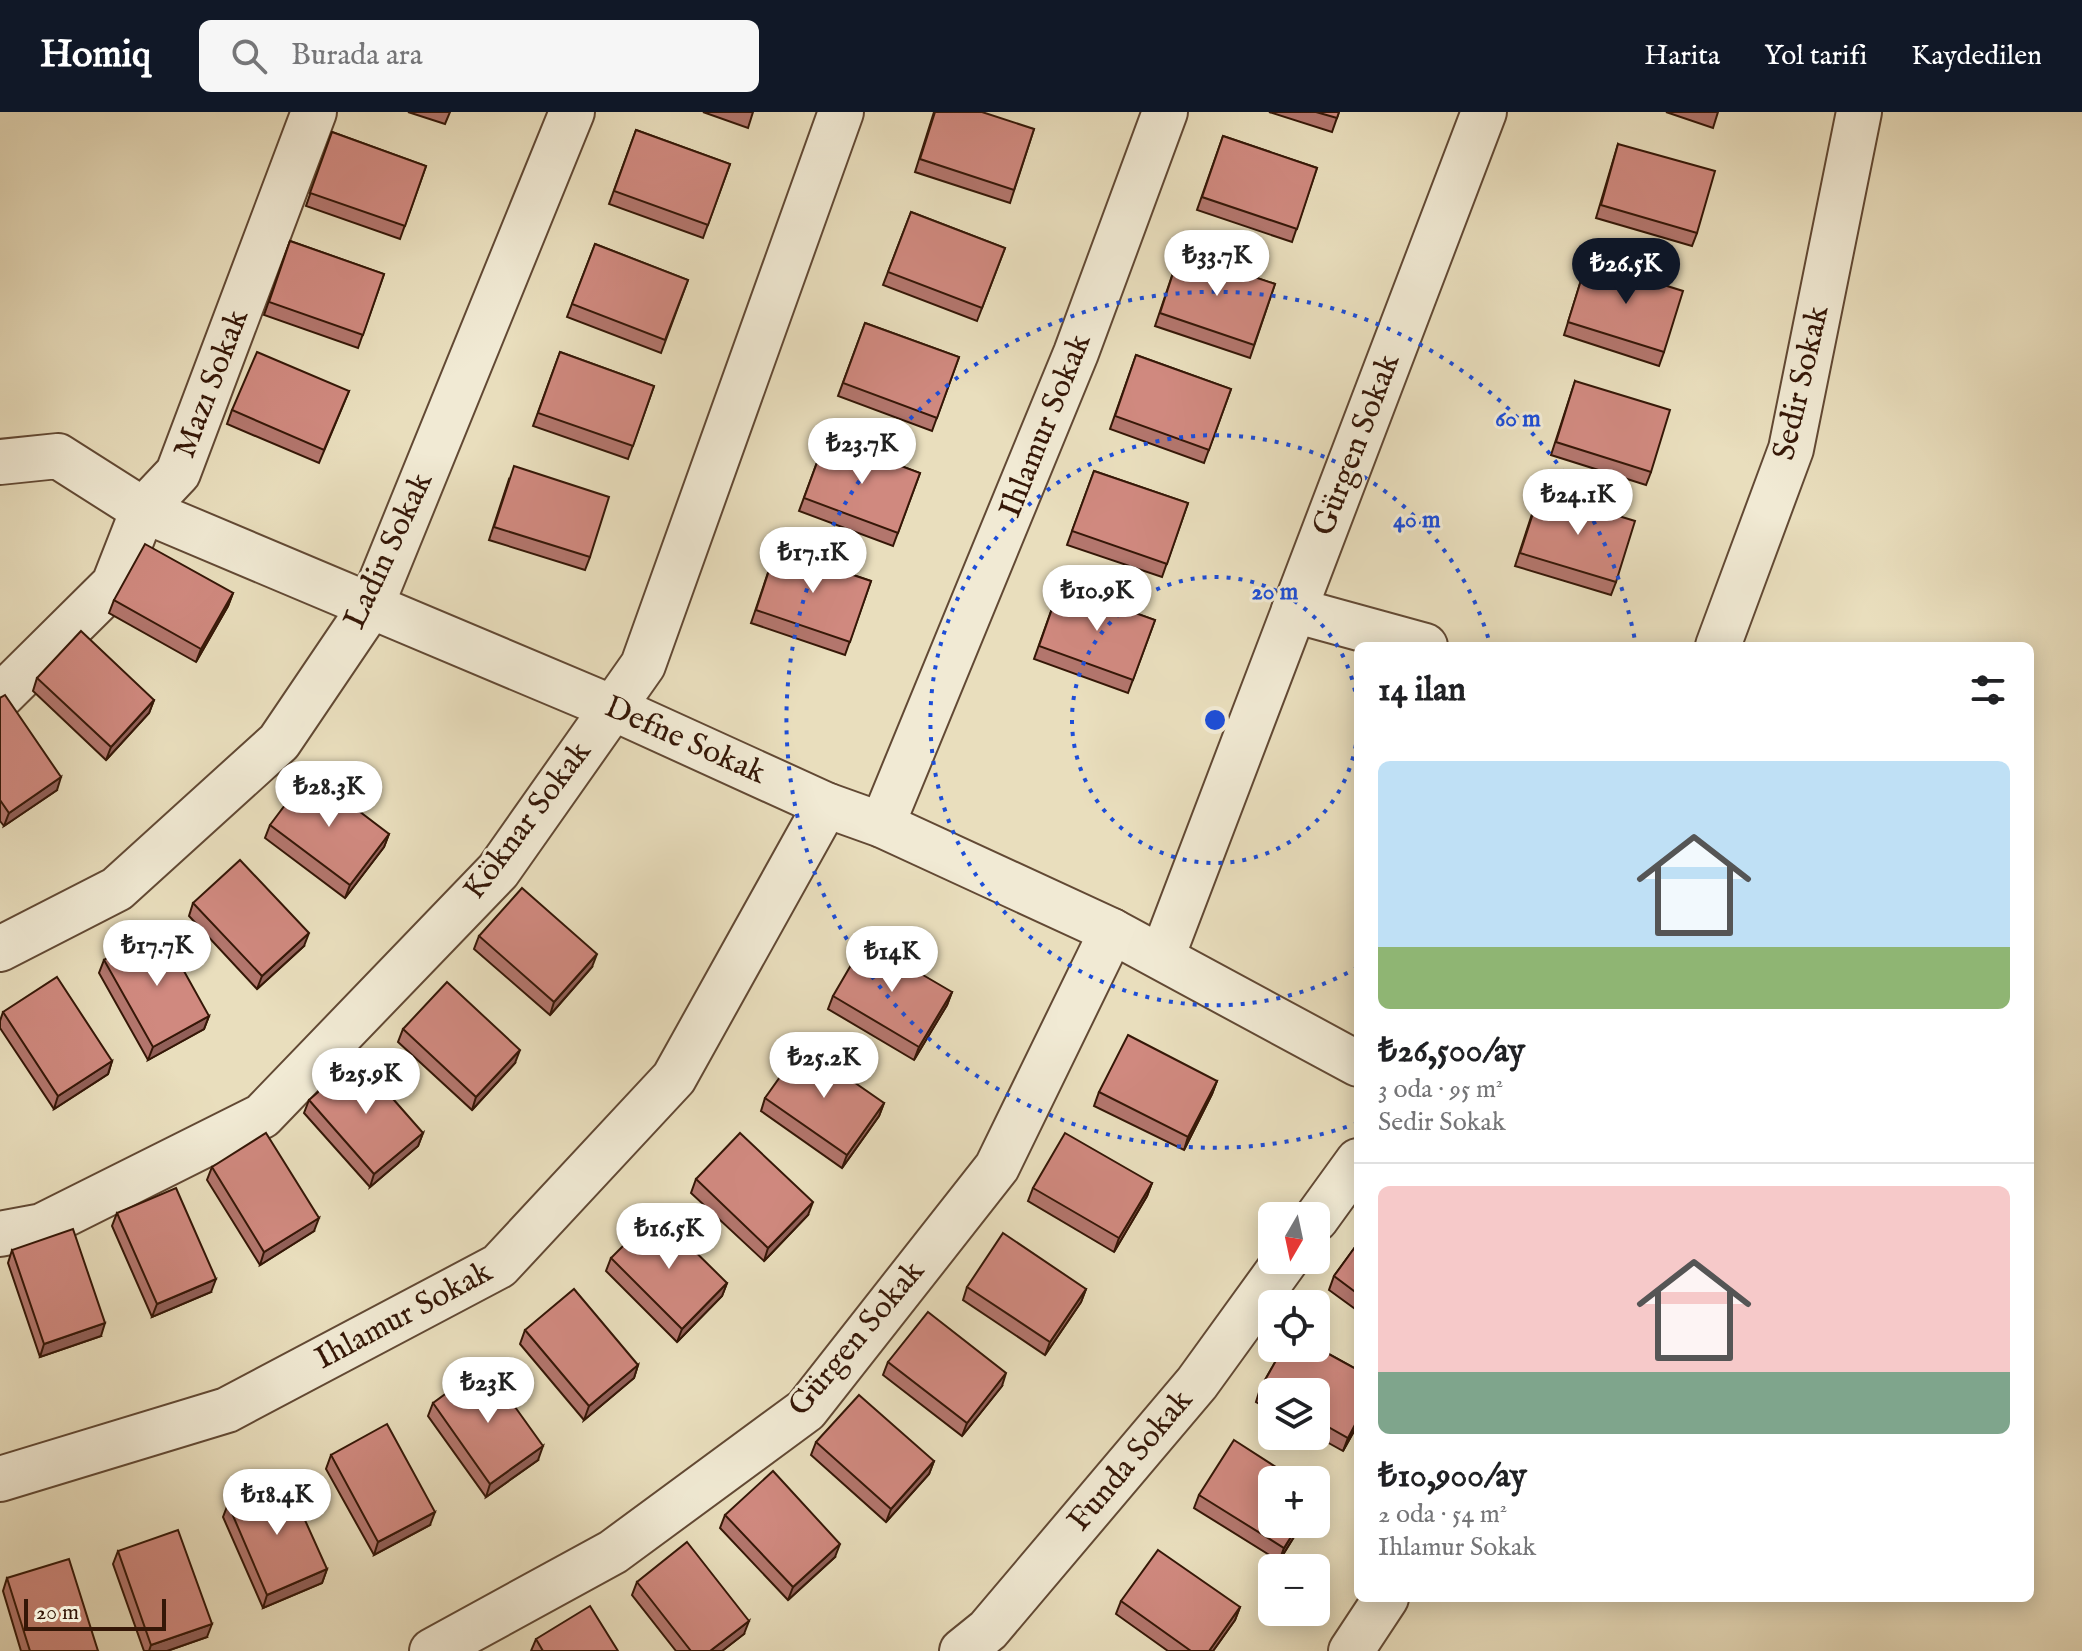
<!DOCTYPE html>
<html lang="tr">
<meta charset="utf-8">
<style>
:root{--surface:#fff;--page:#f6f6f6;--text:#202124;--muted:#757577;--line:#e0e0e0;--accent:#111827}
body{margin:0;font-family:"IM FELL English",serif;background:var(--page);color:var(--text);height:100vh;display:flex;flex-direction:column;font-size:30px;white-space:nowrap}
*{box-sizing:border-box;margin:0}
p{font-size:26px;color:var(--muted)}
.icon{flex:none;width:44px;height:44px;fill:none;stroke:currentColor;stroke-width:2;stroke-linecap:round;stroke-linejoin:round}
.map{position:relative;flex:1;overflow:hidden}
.details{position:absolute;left:1354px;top:530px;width:680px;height:960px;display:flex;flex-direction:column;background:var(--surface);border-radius:12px;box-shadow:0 4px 20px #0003}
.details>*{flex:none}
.needle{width:52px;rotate:189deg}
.tools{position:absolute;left:1258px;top:1090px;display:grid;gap:16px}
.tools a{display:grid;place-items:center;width:72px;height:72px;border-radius:12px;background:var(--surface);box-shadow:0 4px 20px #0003;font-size:40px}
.scale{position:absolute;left:24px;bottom:20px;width:142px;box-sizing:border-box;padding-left:8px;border:4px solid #351707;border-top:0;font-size:22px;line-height:28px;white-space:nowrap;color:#351707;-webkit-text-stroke:6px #f1ead4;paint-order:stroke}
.price{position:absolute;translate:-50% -68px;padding:0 18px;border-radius:28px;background:#fff;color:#222;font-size:26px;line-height:52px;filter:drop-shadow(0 2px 4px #0008)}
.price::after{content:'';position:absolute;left:50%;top:48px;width:24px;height:18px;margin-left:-12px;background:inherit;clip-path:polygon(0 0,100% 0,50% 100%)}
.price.current{background:var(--accent);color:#fff}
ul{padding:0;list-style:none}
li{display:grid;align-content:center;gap:16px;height:424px;padding:0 24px}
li+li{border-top:2px solid var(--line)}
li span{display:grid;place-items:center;height:248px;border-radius:12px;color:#555}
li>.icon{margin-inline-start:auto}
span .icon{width:144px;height:144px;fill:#fffc;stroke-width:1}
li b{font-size:34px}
h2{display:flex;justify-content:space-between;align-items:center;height:96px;padding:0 24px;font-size:34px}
header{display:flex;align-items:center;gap:48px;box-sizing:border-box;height:112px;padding:0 40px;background:var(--accent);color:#fff}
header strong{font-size:38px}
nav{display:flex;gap:44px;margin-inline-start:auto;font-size:28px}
.search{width:560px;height:72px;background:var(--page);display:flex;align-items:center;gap:20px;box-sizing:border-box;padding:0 28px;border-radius:12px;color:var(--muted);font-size:30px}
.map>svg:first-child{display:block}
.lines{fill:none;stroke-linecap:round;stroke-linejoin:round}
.minor-casing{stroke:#624934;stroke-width:48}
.minor{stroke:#f1ead4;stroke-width:44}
.wall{fill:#b3766d;stroke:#351707;stroke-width:2}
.shaded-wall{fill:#926059;stroke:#351707;stroke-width:2}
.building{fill:#d0897f;stroke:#351707;stroke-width:2}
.ring{fill:none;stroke:#1d4ed8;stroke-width:4;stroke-dasharray:4 8}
.labels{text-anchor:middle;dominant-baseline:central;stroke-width:6;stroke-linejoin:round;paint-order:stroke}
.street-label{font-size:32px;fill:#351707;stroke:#f1ead4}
.centre{fill:#1d4ed8;stroke:#f1ead4;stroke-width:4}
.ring-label{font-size:24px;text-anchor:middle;font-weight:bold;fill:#1d4ed8;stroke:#f1ead4;stroke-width:6;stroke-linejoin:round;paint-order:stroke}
</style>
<header>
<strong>Homiq</strong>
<div class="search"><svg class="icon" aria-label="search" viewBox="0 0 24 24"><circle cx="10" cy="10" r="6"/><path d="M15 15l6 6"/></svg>Burada ara</div>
<nav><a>Harita</a><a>Yol tarifi</a><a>Kaydedilen</a></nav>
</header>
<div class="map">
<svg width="2082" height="1539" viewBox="0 0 2082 1539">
<rect width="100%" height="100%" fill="#e9debd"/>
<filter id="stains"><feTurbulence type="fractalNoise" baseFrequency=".0025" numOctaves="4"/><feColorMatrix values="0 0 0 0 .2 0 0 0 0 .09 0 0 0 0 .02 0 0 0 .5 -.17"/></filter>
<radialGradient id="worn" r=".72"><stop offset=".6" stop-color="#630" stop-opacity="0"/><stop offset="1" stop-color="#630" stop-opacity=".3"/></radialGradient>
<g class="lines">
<g class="minor-casing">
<g id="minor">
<polyline points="0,350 58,344 143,398 613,596 826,693 882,713 1112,819 1358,952"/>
<polyline points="1294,498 1425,534"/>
<polyline points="1718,534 1791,337 1859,0"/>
<polyline points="0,585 114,472 143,398 178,361 314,0"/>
<polyline points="882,713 1076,241 1165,0"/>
<polyline points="0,837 117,777 279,630 371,494 572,0"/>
<polyline points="1162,845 1484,0"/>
<polyline points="1316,1107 1358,1049"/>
<polyline points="0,1122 42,1114 262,1004 498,759 643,553 841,0"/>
<polyline points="0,1367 227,1298 499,1154 674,966 826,693"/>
<polyline points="432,1539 613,1440 806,1298 997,1055 1112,819"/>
<polyline points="962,1539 988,1518 1197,1271 1286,1148"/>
<polyline points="1351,1539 1386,1486"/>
</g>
</g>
<use href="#minor" class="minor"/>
</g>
<g class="wall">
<polygon points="408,0 450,0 445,12"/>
<polygon points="703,0 753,0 748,16"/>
<polygon points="934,0 1034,17 1010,91 915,60"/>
<polygon points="1269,0 1339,0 1332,20"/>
<polygon points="1666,0 1718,0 1713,16"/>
<polygon points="636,18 730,52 703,126 609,92"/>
<polygon points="332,20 426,54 400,127 306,94"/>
<polygon points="1223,24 1317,56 1292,130 1197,98"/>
<polygon points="1618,32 1697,121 1692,134 1596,106"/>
<polygon points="911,100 1005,136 977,209 883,173"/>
<polygon points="290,129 384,162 358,236 264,203"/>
<polygon points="595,132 688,168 661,241 567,205"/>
<polygon points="1180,140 1275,172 1250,246 1155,214"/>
<polygon points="1587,149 1664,240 1659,254 1564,223"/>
<polygon points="865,211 959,245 932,319 838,284"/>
<polygon points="560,240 654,274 628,347 533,314"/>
<polygon points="1136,243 1231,277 1204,351 1110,317"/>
<polygon points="1575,269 1651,360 1646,373 1551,343"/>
<polygon points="349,279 319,351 227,312 232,298"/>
<polygon points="826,326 920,361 893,434 799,399"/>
<polygon points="1094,359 1188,391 1162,465 1067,433"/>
<polygon points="509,367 590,445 585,458 489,428"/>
<polygon points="1535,393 1616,470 1611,483 1515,454"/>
<polygon points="776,437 871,469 845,543 751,511"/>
<polygon points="1060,474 1155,508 1128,581 1034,547"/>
<polygon points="233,481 228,494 196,550 109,501 114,488"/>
<polygon points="37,566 154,588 149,601 106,648 33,579"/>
<polygon points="0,586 57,678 4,714 0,709"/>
<polygon points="270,713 389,722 384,735 345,786 265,726"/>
<polygon points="193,791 304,834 257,877 189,804"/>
<polygon points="479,824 592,855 550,903 474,837"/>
<polygon points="104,848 209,904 204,917 148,948 99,861"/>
<polygon points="952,880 947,893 914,948 828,897 833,884"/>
<polygon points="3,900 112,949 108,962 54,997 0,916 0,909"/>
<polygon points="403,917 515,951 472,998 398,930"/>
<polygon points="1217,969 1212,982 1184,1038 1094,994 1099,980"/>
<polygon points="765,986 884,991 879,1004 842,1056 761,999"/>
<polygon points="309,988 423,1021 418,1034 370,1075 304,1001"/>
<polygon points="212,1055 314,1119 260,1153 207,1068"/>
<polygon points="696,1067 808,1103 764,1149 691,1081"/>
<polygon points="1152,1071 1147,1084 1114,1140 1028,1089 1033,1076"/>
<polygon points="117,1101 211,1180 152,1205 112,1114"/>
<polygon points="1358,1131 1358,1199 1329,1178 1334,1164"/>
<polygon points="12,1138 101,1224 40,1245 8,1151"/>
<polygon points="611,1146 727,1171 722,1184 677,1230 606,1159"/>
<polygon points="967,1175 1086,1177 1081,1190 1045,1243 963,1188"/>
<polygon points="525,1218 638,1253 634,1266 584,1308 520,1232"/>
<polygon points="1316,1235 1358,1258 1358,1312 1343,1339 1316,1324 1316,1280 1272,1280 1272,1299 1256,1290 1260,1277 1283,1236 1316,1236"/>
<polygon points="888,1250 1002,1274 962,1324 883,1263"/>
<polygon points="433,1291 538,1348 486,1385 428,1304"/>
<polygon points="816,1330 934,1349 929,1362 886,1410 811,1343"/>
<polygon points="331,1343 430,1413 374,1443 326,1357"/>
<polygon points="1199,1383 1302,1412 1279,1449 1194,1396"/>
<polygon points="228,1392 327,1457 322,1471 263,1496 223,1405"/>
<polygon points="725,1403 835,1445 788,1488 720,1416"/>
<polygon points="118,1439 207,1525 167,1539 144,1539 113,1452"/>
<polygon points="7,1466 98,1539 21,1539 3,1479"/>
<polygon points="637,1470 744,1522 722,1539 676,1539 632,1483"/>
<polygon points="1121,1489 1240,1495 1235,1508 1213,1539 1168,1539 1116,1502"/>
<polygon points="536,1527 618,1539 531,1539"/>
</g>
<g class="shaded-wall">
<polygon points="233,481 228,494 196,550 201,537"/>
<polygon points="154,588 149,601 106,648 111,635"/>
<polygon points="61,665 57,678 4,714 9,701"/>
<polygon points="389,722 384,735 345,786 350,773"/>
<polygon points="309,821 304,834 257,877 262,864"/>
<polygon points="597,842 592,855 550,903 554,890"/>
<polygon points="952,880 947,893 914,948 919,935"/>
<polygon points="209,904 204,917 148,948 153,935"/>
<polygon points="520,938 515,951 472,998 476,985"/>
<polygon points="112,949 108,962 54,997 58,984"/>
<polygon points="1217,969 1212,982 1184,1038 1188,1025"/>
<polygon points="884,991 879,1004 842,1056 847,1043"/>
<polygon points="423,1021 418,1034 370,1075 374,1062"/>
<polygon points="1152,1071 1147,1084 1114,1140 1119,1126"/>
<polygon points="813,1090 808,1103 764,1149 768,1136"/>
<polygon points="319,1106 314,1119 260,1153 264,1140"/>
<polygon points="216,1167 211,1180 152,1205 157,1192"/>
<polygon points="727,1171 722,1184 677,1230 682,1217"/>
<polygon points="1086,1177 1081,1190 1045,1243 1050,1230"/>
<polygon points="105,1211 101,1224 40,1245 44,1232"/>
<polygon points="638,1253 634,1266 584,1308 589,1294"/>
<polygon points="1006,1261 1002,1274 962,1324 967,1311"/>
<polygon points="1358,1307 1358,1312 1343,1339 1348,1326"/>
<polygon points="543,1334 538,1348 486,1385 490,1372"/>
<polygon points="934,1349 929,1362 886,1410 891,1397"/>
<polygon points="435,1400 430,1413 374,1443 378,1430"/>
<polygon points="1299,1412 1302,1412 1279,1449 1284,1436"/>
<polygon points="840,1432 835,1445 788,1488 793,1475"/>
<polygon points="327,1457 322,1471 263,1496 267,1483"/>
<polygon points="1240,1495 1235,1508 1213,1539 1209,1539"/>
<polygon points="749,1509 744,1522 722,1539 710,1539"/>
<polygon points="212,1512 207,1525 167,1539 149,1539 151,1533"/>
</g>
<g class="building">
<polygon points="935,0 982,0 1034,17 1014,78 920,47"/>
<polygon points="1316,0 1339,0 1337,6"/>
<polygon points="636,18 730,52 708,113 614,79"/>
<polygon points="332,20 426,54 405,114 310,81"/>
<polygon points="1223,24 1317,56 1297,117 1202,85"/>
<polygon points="1618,32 1715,59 1697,121 1601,93"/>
<polygon points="911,100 1005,136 982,196 888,160"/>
<polygon points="290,129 384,162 363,223 269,190"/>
<polygon points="595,132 688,168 665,228 572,192"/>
<polygon points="1180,140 1275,172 1254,233 1160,201"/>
<polygon points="1587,149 1683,179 1664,240 1568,210"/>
<polygon points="865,211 959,245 937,306 843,271"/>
<polygon points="257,240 349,279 324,338 232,298"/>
<polygon points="560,240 654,274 633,334 538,301"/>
<polygon points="1136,243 1231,277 1209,338 1115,304"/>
<polygon points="1575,269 1670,298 1651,360 1556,330"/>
<polygon points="826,326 920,361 898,421 804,386"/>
<polygon points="514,354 609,385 590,445 494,415"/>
<polygon points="1094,359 1188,391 1167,452 1072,419"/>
<polygon points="1540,380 1635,409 1616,470 1520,441"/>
<polygon points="145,432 233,481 201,537 114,488"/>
<polygon points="776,437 871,469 850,530 756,498"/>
<polygon points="1060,474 1155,508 1133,568 1039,534"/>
<polygon points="81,519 154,588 111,635 37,566"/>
<polygon points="5,583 61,665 9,701 0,688 0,586"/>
<polygon points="309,661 389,722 350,773 270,713"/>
<polygon points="240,748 309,821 262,864 193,791"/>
<polygon points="522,776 597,842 554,890 479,824"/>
<polygon points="160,816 209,904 153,935 104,848"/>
<polygon points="865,829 952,880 919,935 833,884"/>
<polygon points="57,865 112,949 58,984 3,900"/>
<polygon points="447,870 520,938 476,985 403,917"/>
<polygon points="1128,923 1217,969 1188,1025 1099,980"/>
<polygon points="802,934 884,991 847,1043 765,986"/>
<polygon points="357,946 423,1021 374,1062 309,988"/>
<polygon points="266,1021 319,1106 264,1140 212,1055"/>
<polygon points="740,1021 813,1090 768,1136 696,1067"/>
<polygon points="1065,1021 1152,1071 1119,1126 1033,1076"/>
<polygon points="176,1076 216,1167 157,1192 117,1101"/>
<polygon points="656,1101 727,1171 682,1217 611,1146"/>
<polygon points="73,1117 105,1211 44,1232 12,1138"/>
<polygon points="1003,1121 1086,1177 1050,1230 967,1175"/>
<polygon points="1358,1131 1358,1182 1334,1164"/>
<polygon points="574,1177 638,1253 589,1294 525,1218"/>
<polygon points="928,1200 1006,1261 967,1311 888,1250"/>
<polygon points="1316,1235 1358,1258 1358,1307 1348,1326 1316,1308 1316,1280 1272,1280 1272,1284 1260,1277 1283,1236 1316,1236"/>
<polygon points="485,1253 543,1334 490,1372 433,1291"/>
<polygon points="859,1283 934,1349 891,1397 816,1330"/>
<polygon points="387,1312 435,1400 378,1430 331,1343"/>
<polygon points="1234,1328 1296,1368 1272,1368 1272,1412 1299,1412 1284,1436 1199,1383"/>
<polygon points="773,1359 840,1432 793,1475 725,1403"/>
<polygon points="286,1366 327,1457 267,1483 228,1392"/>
<polygon points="178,1418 212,1512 151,1533 118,1439"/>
<polygon points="687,1430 749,1509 710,1539 691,1539 637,1470"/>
<polygon points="1158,1438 1240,1495 1209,1539 1191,1539 1121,1489"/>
<polygon points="69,1447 98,1539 30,1539 7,1466"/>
<polygon points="590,1494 618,1539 543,1539 536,1527"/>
</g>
<g class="ring">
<path d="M1358 609A143 143 0 1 1 1358 607"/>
<path d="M1358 855A285 285 0 1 1 1490 532"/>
<path d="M1358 1011A428 428 0 1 1 1636 534"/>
</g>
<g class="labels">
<g class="street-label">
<text transform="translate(1802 271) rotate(-77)">Sedir Sokak</text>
<text transform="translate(212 272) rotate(-69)">Mazı Sokak</text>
<text transform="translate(1046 314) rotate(-68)">Ihlamur Sokak</text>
<text transform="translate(1357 333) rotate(-69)">Gürgen Sokak</text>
<text transform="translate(389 439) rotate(-65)">Ladin Sokak</text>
<text transform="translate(685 629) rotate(24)">Defne Sokak</text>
<text transform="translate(528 709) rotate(-53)">Köknar Sokak</text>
<text transform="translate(404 1204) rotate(-28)">Ihlamur Sokak</text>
<text transform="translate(857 1227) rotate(-50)">Gürgen Sokak</text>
<text transform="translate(1131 1349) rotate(-50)">Funda Sokak</text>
</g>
</g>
<circle cx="1215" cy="608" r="12" class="centre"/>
<g class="ring-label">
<text x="1518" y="314">60 m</text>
<text x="1417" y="415">40 m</text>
<text x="1275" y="487">20 m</text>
</g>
<rect width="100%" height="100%" filter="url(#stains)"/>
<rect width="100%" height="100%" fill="url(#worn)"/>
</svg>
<div class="tools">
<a><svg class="needle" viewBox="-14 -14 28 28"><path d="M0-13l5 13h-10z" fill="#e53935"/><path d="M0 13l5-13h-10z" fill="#757577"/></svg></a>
<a><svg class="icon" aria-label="locate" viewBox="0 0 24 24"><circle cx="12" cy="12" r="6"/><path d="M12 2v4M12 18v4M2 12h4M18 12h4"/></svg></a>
<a><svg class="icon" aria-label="layers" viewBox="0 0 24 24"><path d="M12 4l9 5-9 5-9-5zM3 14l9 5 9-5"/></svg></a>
<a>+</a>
<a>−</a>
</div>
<div class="scale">20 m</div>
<b class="price" style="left:1217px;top:186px">₺33.7K</b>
<b class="price current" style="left:1626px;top:194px">₺26.5K</b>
<b class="price" style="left:862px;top:374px">₺23.7K</b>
<b class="price" style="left:1578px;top:425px">₺24.1K</b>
<b class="price" style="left:813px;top:483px">₺17.1K</b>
<b class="price" style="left:1097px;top:521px">₺10.9K</b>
<b class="price" style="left:329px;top:717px">₺28.3K</b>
<b class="price" style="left:157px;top:876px">₺17.7K</b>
<b class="price" style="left:892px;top:882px">₺14K</b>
<b class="price" style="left:824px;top:988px">₺25.2K</b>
<b class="price" style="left:366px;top:1004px">₺25.9K</b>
<b class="price" style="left:669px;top:1159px">₺16.5K</b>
<b class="price" style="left:488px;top:1313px">₺23K</b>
<b class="price" style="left:277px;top:1425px">₺18.4K</b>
<section class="details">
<h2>14 ilan<svg class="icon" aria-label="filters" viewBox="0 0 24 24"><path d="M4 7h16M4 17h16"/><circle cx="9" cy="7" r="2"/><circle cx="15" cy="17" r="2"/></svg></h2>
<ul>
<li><span style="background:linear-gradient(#bfe0f5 75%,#8fb573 0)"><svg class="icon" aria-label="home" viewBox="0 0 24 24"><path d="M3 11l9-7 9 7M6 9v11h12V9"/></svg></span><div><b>₺26,500/ay</b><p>3 oda · 95 m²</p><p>Sedir Sokak</p></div></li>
<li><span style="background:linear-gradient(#f6c9c9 75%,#7fa58c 0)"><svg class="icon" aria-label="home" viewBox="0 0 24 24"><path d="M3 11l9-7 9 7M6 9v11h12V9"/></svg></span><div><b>₺10,900/ay</b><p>2 oda · 54 m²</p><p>Ihlamur Sokak</p></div></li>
</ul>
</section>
</div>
